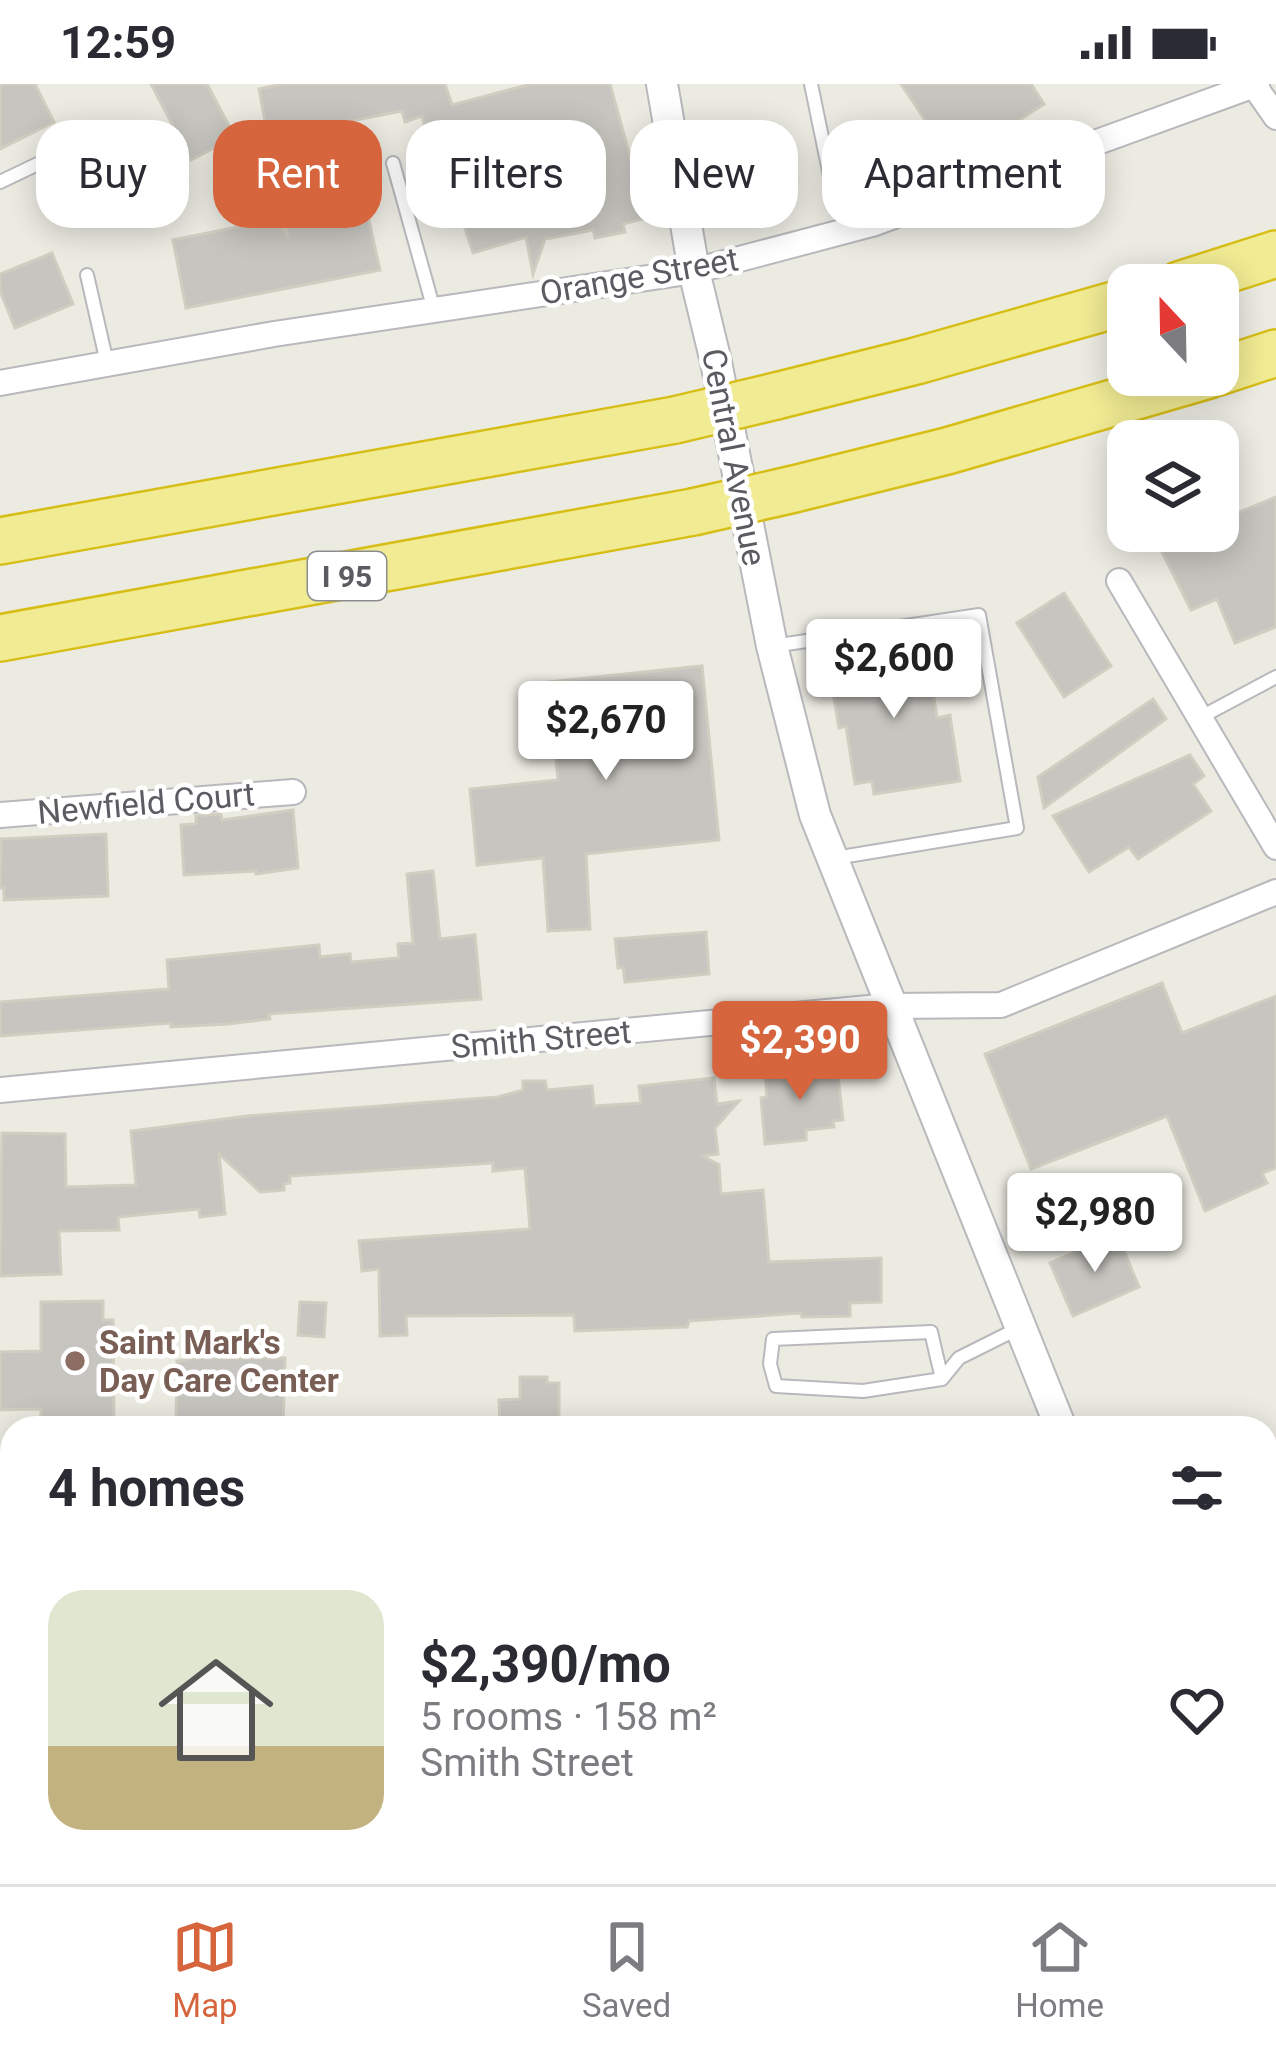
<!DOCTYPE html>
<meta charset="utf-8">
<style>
:root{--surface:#fff;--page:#f2f2f3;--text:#2b2b33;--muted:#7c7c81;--line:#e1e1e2;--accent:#d6653d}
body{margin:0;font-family:Roboto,sans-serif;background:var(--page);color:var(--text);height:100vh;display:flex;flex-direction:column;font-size:45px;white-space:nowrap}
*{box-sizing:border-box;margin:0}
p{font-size:39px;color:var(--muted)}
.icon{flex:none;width:66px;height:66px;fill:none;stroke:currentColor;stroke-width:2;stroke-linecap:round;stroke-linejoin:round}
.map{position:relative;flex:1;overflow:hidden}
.sheet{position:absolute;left:0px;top:1332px;width:1278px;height:468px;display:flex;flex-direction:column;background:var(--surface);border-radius:36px 36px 0 0;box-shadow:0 6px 30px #0003}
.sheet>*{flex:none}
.banner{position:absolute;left:36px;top:36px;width:1206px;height:108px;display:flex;gap:24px}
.needle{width:78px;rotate:338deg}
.controls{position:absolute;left:1107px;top:180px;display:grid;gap:24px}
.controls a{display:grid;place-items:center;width:132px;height:132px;border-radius:24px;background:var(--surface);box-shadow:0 6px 30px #0003;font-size:60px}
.price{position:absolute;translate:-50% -102px;padding:0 27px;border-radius:12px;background:#fff;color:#222;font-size:39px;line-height:78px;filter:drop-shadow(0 3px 6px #0008)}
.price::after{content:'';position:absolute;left:50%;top:72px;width:36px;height:27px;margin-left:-18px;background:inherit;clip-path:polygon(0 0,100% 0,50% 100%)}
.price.selected{background:var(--accent);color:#fff}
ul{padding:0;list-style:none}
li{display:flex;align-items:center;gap:36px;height:300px;padding:0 48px}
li+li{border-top:3px solid var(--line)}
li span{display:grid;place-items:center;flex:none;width:336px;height:240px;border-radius:36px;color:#555}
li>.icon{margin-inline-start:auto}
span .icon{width:144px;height:144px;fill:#fffc;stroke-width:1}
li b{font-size:51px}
h2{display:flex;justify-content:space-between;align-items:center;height:144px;padding:0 48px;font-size:51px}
.tag{padding:0 42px;border-radius:36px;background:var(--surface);box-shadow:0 6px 30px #0003;font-size:42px;line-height:108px}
.tag.selected{background:var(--accent);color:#fff}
.status{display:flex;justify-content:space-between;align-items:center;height:84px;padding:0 60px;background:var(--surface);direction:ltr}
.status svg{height:33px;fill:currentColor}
.dock{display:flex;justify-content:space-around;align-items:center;height:168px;border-top:3px solid var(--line);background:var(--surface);font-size:33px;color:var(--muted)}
.dock a{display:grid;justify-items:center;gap:6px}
.dock .selected{color:var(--accent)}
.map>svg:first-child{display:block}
.water{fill:#a8c6f6}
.building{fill:#c7c5bf;stroke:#d0cec1;stroke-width:3}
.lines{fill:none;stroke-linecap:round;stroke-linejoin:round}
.service-casing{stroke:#b8b8bd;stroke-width:16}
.minor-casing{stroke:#b8b8bd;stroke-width:28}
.tertiary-casing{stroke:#b8b8bd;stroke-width:34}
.motorway-casing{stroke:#d7be17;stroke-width:50}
.service{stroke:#fff;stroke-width:12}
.minor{stroke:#fff;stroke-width:24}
.tertiary{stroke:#fff;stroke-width:30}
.motorway{stroke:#f1eb93;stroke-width:45}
.motorway-bridge-casing{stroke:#d7be17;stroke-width:50;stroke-linecap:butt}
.motorway-bridge{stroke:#f1eb93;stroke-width:45}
.education-dot{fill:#8d6e63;stroke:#fff;stroke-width:4.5}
.labels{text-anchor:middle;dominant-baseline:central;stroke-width:9;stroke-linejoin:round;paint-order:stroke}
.shield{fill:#fff;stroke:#8c8d90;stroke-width:3}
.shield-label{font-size:30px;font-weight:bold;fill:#5b5c61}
.street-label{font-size:33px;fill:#5b5c61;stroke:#fff}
.education-label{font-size:33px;font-weight:bold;fill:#785e54;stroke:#fff;text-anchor:start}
</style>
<div class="status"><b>12:59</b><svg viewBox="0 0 49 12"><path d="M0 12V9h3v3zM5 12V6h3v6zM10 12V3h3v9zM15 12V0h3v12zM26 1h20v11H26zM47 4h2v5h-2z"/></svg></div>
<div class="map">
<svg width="1276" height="1800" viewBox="0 0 1276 1800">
<rect width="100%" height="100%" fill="#ecebe2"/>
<polygon class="water" points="1276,1373 1276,1594 1266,1583 1266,1375"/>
<g class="building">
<polygon points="0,0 35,0 54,38 0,65"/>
<polygon points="151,0 207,0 235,53 191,76"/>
<polygon points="284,0 445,0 452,21 531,0 610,0 635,90 642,135 623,140 625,148 595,154 593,146 545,155 533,190 526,153 473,169 454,111 494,63 433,78 422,32 405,38 402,27 268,53 259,5"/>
<polygon points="901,0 1031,0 1044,20 964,72 945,42 927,39"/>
<polygon points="308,95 314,127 356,120 356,125 366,123 380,186 186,224 173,156 278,135 288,153 278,102"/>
<polygon points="52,169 73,220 15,244 0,207 0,190"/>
<polygon points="1276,413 1276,543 1235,559 1217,515 1191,526 1161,466 1166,464 1164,459 1194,447 1218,447 1218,437"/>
<polygon points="1064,509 1111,582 1064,613 1017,539"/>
<polygon points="926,562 937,634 950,631 960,697 874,710 872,697 855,700 846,642 839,644 830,590 838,589 837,576"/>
<polygon points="702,582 719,756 586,770 590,845 548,847 543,774 477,781 470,705 558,696 553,648 539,650 536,615 550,613 548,598"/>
<polygon points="1153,615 1166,635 1044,724 1038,693"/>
<polygon points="1190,671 1204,692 1193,700 1211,727 1138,775 1129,763 1089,788 1053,732"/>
<polygon points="293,726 298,784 256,790 256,787 184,791 181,741 196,740 196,732 221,730 222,736"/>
<polygon points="106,750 108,812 4,816 4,804 0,804 1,755"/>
<polygon points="433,787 440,855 475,851 481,915 269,930 270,935 227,940 171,943 171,939 0,952 0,918 169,905 167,876 319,861 320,873 350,870 351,878 399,874 398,860 413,859 407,790"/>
<polygon points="706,848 709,890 625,898 623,883 618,884 615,855"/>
<polygon points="1162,899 1182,949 1276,912 1276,1084 1262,1089 1267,1099 1205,1127 1167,1032 1031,1085 985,970"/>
<polygon points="837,983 843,1036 833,1037 834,1043 806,1046 806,1056 765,1060 761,1014 767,1013 765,987"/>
<polygon points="714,994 717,1020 739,1017 715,1044 718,1070 703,1072 719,1081 721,1110 763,1106 769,1178 881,1174 881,1218 850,1219 850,1232 802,1233 801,1229 689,1237 687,1243 575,1247 574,1231 406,1232 407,1251 380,1252 379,1185 362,1187 359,1157 530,1145 525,1084 493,1087 493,1079 290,1092 290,1099 284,1100 284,1106 260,1108 219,1070 225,1130 200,1133 199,1125 118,1133 119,1146 59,1147 61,1190 0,1192 2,1049 65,1050 66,1103 136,1101 131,1047 247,1032 498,1013 523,1006 523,997 545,997 547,1006 592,1002 594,1022 641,1019 639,1002"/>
<polygon points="1117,1150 1139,1203 1073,1232 1050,1179"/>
<polygon points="103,1217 103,1236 113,1236 114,1344 41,1344 41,1325 0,1326 0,1268 41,1267 41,1218"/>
<polygon points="300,1218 326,1219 324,1253 298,1251"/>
<polygon points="194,1274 285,1274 283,1344 176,1344 177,1277"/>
<polygon points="520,1293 547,1293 547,1299 559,1299 559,1344 500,1344 499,1316 520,1315"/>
</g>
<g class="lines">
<g class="service-casing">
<g id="service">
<polyline points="811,0 832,102"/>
<polyline points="393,79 434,226"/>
<polyline points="0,98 96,52"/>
<polyline points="87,191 107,279"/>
<polyline points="773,562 979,531 1017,744 835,774"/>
<polyline points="1201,633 1276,593"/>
<polyline points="942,1295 931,1248 773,1255 770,1280 776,1302 863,1307 942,1295 959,1274 1019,1244"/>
</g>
</g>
<g class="minor-casing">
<g id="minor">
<polyline points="1253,0 1276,33"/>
<polyline points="0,299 274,250 694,187 872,140 1257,0"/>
<polyline points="1119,497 1276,763"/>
<polyline points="0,731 293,708"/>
<polyline points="0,1006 890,922 1001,921 1276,808"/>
<polyline points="0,1423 12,1423"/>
</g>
</g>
<g class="tertiary-casing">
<g id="tertiary">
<polyline points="662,0 694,187 716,278 772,562 815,731 1061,1344"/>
<polyline points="1242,1788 1247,1800"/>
</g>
</g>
<g class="motorway-casing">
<g id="motorway">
<polyline points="1179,201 1276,170"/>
<polyline points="1218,288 1276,269"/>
<polyline points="776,312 916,277 1128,217"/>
<polyline points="794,405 947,367 1209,291"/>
<polyline points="0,457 675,336"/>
<polyline points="0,554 693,428"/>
</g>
</g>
<use href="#service" class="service"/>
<use href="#minor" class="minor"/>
<use href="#tertiary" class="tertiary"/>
<use href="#motorway" class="motorway"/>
<g class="motorway-bridge-casing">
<g id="motorway-bridge">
<polyline points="675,336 776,312"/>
<polyline points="693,428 794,405"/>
</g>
</g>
<use href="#motorway-bridge" class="motorway-bridge"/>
</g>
<circle class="education-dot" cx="75" cy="1277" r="12"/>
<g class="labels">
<rect class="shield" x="308" y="468" width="78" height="48" rx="9"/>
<g class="shield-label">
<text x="347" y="492">I 95</text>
</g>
<g class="street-label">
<text transform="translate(639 192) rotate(-10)">Orange Street</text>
<text transform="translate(734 373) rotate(79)">Central Avenue</text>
<text transform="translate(146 719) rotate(-5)">Newfield Court</text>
<text transform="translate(541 955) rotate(-5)">Smith Street</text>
</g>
<g class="education-label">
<text x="99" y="1258">Saint Mark's<tspan x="99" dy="38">Day Care Center</tspan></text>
</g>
</g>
</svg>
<div class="controls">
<a><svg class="needle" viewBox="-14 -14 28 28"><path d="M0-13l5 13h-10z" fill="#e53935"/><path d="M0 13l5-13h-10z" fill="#7c7c81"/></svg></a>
<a><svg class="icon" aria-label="layers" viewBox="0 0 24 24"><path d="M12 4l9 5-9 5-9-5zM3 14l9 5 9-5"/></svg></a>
</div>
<b class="price" style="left:894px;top:637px">$2,600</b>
<b class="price" style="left:606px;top:699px">$2,670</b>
<b class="price selected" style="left:800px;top:1019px">$2,390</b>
<b class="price" style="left:1095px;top:1191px">$2,980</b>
<div class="banner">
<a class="tag">Buy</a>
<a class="tag selected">Rent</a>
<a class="tag">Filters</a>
<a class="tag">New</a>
<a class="tag">Apartment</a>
</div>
<section class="sheet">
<h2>4 homes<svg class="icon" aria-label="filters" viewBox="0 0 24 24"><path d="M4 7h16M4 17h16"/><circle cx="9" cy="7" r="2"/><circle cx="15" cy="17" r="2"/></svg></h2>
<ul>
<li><span style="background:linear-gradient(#dfe7d0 65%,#c2b280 0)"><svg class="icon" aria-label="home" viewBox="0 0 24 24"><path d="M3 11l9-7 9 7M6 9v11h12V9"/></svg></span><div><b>$2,390/mo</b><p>5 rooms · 158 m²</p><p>Smith Street</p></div><svg class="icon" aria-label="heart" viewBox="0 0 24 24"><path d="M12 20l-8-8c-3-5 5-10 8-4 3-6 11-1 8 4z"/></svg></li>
</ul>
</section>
</div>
<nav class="dock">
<a class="selected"><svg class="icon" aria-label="map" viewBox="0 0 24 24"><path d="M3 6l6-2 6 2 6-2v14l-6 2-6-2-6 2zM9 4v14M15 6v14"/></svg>Map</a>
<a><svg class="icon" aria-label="saved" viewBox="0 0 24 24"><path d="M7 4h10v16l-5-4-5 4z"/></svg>Saved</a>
<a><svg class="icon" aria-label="home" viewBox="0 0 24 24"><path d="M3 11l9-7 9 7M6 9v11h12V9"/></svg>Home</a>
</nav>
